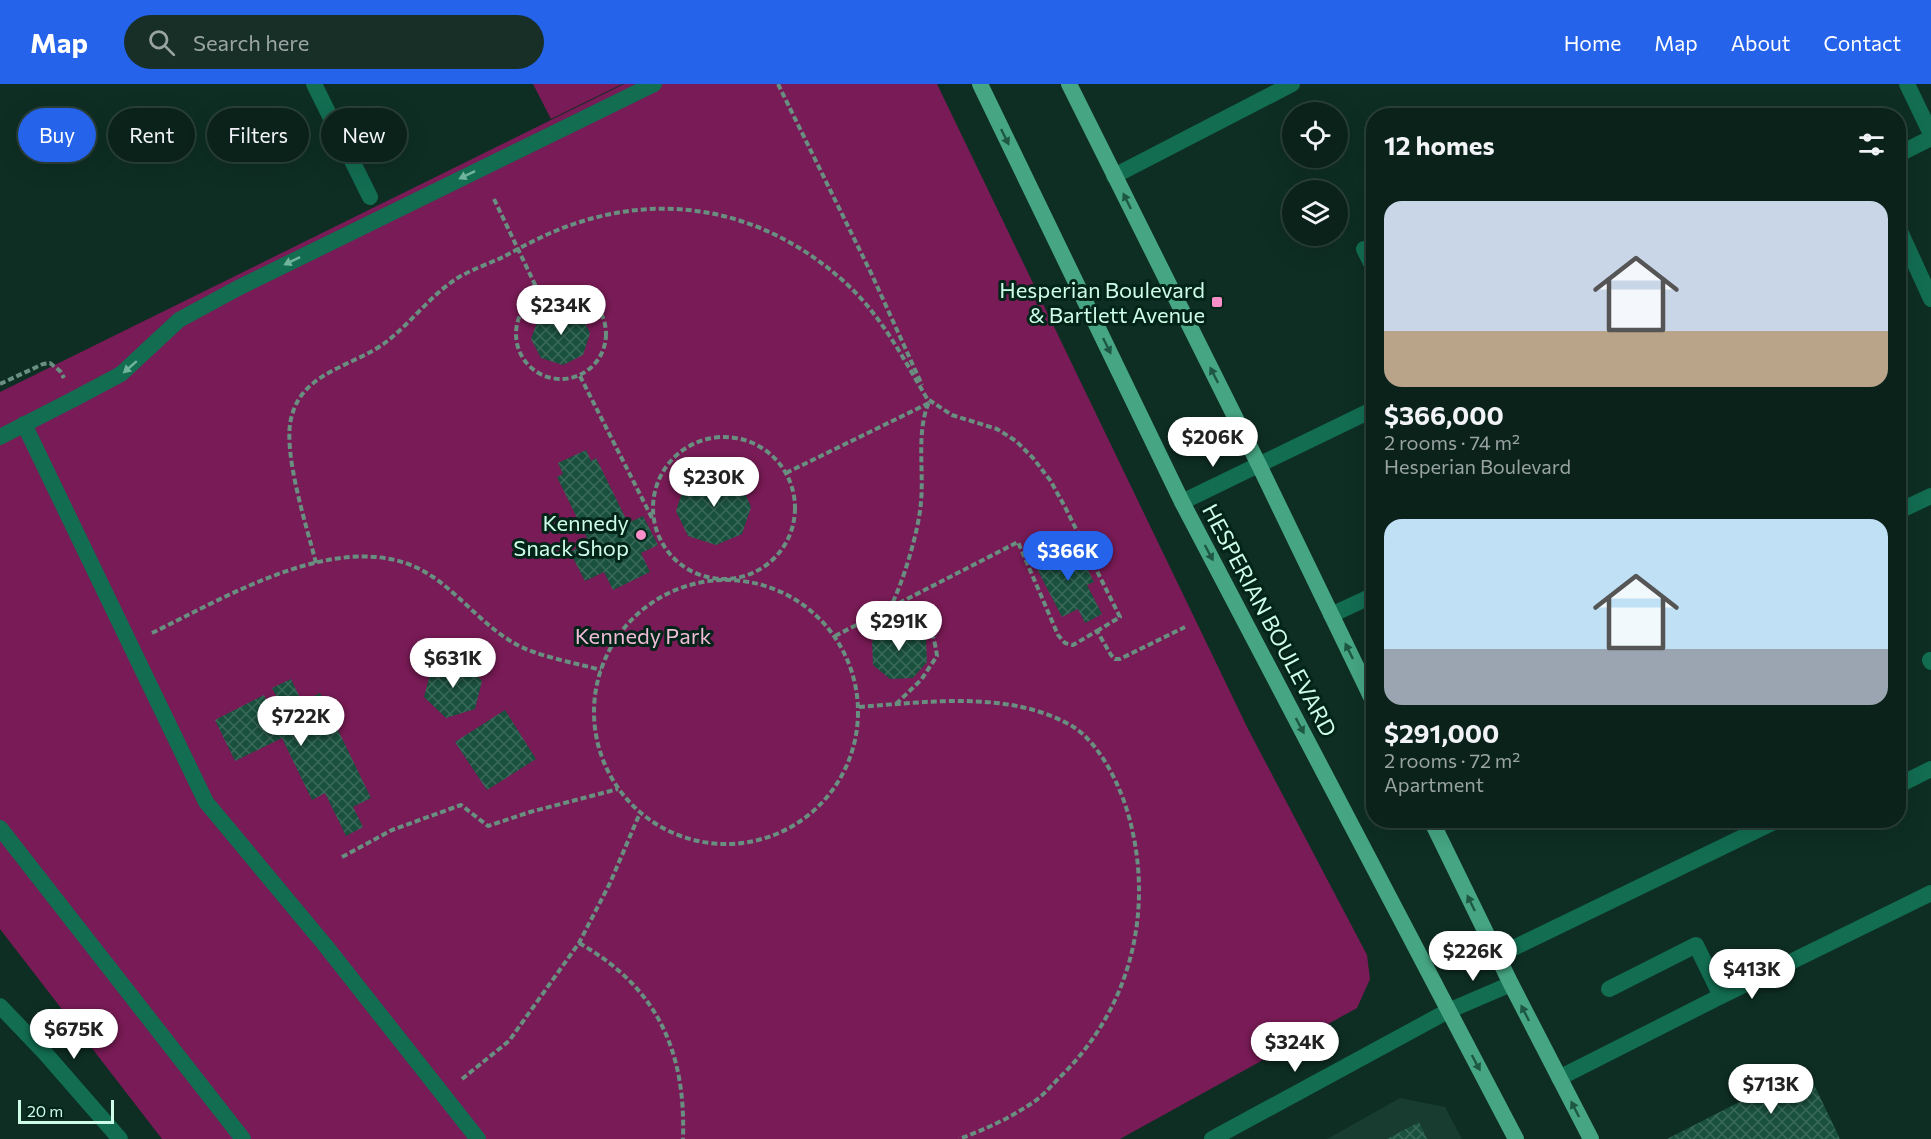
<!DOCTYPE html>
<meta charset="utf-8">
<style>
:root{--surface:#0a221a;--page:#182f27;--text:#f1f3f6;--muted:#99a4a2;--line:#2a3f39;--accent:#2563eb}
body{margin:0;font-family:Commissioner,sans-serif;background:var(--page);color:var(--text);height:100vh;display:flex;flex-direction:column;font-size:22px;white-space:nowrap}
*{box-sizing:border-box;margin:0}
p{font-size:20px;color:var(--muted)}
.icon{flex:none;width:33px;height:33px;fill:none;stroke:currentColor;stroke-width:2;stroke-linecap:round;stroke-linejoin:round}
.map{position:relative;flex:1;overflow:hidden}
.sheet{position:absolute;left:1366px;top:24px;width:540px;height:720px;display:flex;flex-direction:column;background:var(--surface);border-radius:24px;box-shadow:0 6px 24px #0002,0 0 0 2px var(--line)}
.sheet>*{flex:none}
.hud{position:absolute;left:18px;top:24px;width:570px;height:54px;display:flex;gap:12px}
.buttons{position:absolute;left:1282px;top:18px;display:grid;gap:12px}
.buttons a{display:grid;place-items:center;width:66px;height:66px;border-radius:50%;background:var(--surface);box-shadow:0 6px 24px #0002,0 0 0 2px var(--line);font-size:30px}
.scale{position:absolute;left:18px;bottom:15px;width:96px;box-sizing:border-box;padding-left:6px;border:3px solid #cefce8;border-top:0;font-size:16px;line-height:21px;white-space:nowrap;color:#cefce8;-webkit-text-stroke:4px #032419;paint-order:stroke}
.price{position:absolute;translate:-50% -51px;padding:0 14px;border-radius:21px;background:#fff;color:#222;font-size:20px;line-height:39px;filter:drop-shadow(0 2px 3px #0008)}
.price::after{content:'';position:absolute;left:50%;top:36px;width:18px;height:14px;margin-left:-9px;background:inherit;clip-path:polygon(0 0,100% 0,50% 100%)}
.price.selected{background:var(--accent);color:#fff}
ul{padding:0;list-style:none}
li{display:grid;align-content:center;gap:12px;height:318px;padding:0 18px}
li span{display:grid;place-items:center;height:186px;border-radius:18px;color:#555}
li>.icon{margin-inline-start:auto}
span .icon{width:108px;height:108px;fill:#fffc;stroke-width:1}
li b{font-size:26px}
h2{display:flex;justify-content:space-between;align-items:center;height:72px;padding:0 18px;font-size:26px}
.pill{padding:0 21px;border-radius:27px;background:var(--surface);box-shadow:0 6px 24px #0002,0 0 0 2px var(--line);font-size:21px;line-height:54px}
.pill.selected{background:var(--accent);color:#fff}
header{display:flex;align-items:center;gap:36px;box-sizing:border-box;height:84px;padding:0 30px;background:var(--accent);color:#fff}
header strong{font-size:28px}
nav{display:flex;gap:33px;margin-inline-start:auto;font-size:21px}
.search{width:420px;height:54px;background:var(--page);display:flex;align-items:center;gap:15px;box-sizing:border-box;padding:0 21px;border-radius:33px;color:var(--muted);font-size:22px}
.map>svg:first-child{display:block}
.built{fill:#183c2f}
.green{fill:#791b56}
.building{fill:url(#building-cross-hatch)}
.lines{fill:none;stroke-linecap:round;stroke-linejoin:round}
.path{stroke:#688f80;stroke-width:4;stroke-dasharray:6 3;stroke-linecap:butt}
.service{stroke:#126d51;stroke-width:16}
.minor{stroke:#126d51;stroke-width:16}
.primary{stroke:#46a684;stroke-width:16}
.oneway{fill:#1e5844}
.oneway2{fill:#70b49c}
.poi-dot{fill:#f98fc9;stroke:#032419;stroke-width:2}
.labels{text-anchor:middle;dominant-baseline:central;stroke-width:6;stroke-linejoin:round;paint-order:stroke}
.poi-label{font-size:22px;fill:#cefce8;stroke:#032419;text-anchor:end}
.street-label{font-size:22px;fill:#cefce8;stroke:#032419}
.park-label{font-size:22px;fill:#f0bbd5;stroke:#032419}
</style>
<header>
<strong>Map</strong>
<div class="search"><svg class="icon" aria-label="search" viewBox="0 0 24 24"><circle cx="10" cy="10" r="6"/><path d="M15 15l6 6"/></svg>Search here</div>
<nav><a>Home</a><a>Map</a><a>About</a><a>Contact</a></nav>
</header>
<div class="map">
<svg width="1931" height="1055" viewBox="0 0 1931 1055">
<defs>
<pattern id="building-cross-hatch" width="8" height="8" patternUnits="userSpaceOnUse" patternTransform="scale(1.5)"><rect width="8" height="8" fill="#1a503e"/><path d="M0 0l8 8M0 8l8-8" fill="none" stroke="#3a6a5a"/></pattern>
</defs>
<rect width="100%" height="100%" fill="#0e2e23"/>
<polygon class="built" points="1400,1014 1445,1023 1462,1055 1327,1055"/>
<g class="green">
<polygon points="533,0 622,0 551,35"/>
<polygon points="624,0 937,0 1248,645 1367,871 1370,895 1357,924 1120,1055 162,1055 0,845 0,308"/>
</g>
<g class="building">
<polygon points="558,222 580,229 590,249 583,271 563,281 541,274 531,255 539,233"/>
<polygon points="586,366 591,377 596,374 628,439 643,432 658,461 641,469 650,488 613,506 604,488 585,497 570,468 589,458 557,393 563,390 558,379"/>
<polygon points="712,387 739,396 751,423 742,450 716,461 688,452 676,427 685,400"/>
<polygon points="1062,451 1077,480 1083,476 1094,498 1087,501 1102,530 1085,539 1078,525 1062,533 1035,481 1054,472 1047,458"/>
<polygon points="909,540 926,555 927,578 913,594 890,595 873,581 872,558 886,541"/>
<polygon points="460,575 482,597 475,625 446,634 424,613 432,583"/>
<polygon points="291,595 302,618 320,609 371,714 353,723 363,743 346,752 325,709 312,716 282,654 235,677 215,636 264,611 269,623 280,619 272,604"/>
<polygon points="505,626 536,675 487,706 455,658"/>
<polygon points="1806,984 1840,1055 1667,1055"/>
<polygon points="1419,1038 1427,1055 1387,1055"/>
</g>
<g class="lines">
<g class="path">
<polyline points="778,0 872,191 922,301"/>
<polyline points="494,115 539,209"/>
<circle cx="561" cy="250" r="45"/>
<polyline points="580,292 652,434"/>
<polyline points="0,300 43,280 50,279 60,287 64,294"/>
<polyline points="929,316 952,331 997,345 1016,357 1033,374 1050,396 1065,423 1120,533 1097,547"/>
<circle cx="724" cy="424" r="71"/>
<polyline points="786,389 929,319"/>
<path d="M316 479C307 443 281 365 292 331 304 287 355 282 386 258 411 239 430 212 456 195 470 186 488 180 503 173 527 160 553 146 580 138 680 106 778 133 853 206 885 238 906 279 929 318"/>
<circle cx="726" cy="628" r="132"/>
<path d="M152 549C229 512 351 436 433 493 462 513 484 542 514 559 535 572 576 579 601 586"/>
<polyline points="835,552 1018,458 1058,551 1065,559 1073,561 1097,547 1111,571 1115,575 1120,575 1185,543"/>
<path d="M896 620 921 596 937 572C932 536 923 535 890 524 903 499 919 446 921 418 924 386 916 348 929 318"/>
<path d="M859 623C928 618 1010 606 1072 642 1100 659 1121 703 1129 733 1155 828 1130 926 1059 994 1050 1003 1042 1013 1032 1019 1010 1034 984 1046 959 1055"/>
<polyline points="342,773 392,746 461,721 488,742 530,728 618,705"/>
<path d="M579 859C657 903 686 967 683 1055"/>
<polyline points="462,995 509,957 579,859 610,799 640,729"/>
</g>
<g class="service">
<polyline points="1907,0 1931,50"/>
<polyline points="1114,92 1292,0"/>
<polyline points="1899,145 1931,215"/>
<polyline points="1364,165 1374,185"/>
<polyline points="24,340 206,718 325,861 478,1055"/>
<polyline points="0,353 74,315"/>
<polyline points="1899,427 1931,412"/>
<polyline points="1331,531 1374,511"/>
<polyline points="1930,576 1931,578"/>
<polyline points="1899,701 1931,685"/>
<polyline points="0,744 243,1055"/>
<polyline points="1497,872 1778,736"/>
<polyline points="1609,905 1696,861 1721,912"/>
</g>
<g class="minor">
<polyline points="314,0 370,113"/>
<polyline points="1899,70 1931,54"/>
<polyline points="74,315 121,290 179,236 238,204 654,0"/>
<polyline points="1182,418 1374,325"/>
<polyline points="0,922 45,969 120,1055"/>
<polyline points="1559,994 1721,912 1931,809"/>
<polyline points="1212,1055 1448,927 1511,900"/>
</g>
<g class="primary">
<polyline points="980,0 1182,418 1516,1055"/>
<polyline points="1069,0 1259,381 1374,619"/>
<polyline points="1431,736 1511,900 1591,1055"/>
</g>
</g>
<defs><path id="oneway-solid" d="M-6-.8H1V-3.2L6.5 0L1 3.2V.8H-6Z" transform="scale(1.5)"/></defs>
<g class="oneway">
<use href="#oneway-solid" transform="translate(1005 53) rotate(64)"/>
<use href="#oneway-solid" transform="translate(1127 117) rotate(-116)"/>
<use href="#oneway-solid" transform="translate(1107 262) rotate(64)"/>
<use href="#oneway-solid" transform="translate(1214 291) rotate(-117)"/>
<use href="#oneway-solid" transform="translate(1209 469) rotate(62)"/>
<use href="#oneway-solid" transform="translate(1349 567) rotate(-116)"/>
<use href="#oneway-solid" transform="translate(1300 642) rotate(62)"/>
<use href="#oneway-solid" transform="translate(1471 819) rotate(-116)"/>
<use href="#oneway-solid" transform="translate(1525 929) rotate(-117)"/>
<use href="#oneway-solid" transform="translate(1476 979) rotate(62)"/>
<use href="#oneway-solid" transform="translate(1575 1025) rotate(-117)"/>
</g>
<g class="oneway2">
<use href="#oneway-solid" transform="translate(467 91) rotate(154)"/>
<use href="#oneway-solid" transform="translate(292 177) rotate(154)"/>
<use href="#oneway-solid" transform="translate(130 283) rotate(139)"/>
</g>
<g class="poi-dot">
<rect x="1211" y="212" width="12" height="12" rx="3"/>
<circle cx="641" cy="451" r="6"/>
</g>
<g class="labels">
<g class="poi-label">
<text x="1205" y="205">Hesperian Boulevard<tspan x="1205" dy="25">&amp; Bartlett Avenue</tspan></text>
<text x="629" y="438">Kennedy<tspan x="629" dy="25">Snack Shop</tspan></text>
</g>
<g class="street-label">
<text transform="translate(1270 536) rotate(62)">HESPERIAN BOULEVARD</text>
</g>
<g class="park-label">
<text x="643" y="551">Kennedy Park</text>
</g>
</g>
</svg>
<div class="buttons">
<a><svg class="icon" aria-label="locate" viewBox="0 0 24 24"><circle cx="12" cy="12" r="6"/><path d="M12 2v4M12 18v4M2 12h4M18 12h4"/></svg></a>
<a><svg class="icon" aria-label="layers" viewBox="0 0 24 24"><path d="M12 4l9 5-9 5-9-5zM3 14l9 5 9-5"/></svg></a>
</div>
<div class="scale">20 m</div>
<b class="price" style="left:561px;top:252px">$234K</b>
<b class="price" style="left:1213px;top:384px">$206K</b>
<b class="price" style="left:714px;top:424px">$230K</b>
<b class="price selected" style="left:1068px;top:498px">$366K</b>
<b class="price" style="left:899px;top:568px">$291K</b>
<b class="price" style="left:453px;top:605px">$631K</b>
<b class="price" style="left:301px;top:663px">$722K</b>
<b class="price" style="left:1473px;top:898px">$226K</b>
<b class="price" style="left:1752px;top:916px">$413K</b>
<b class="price" style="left:74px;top:976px">$675K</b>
<b class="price" style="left:1295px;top:989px">$324K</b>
<b class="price" style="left:1771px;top:1031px">$713K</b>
<div class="hud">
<a class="pill selected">Buy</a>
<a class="pill">Rent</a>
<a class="pill">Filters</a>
<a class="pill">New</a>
</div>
<section class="sheet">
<h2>12 homes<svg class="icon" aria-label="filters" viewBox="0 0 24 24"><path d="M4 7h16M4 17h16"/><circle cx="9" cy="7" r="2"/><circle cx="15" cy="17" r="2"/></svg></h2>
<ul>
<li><span style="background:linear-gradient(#c9d6e8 70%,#b9a48a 0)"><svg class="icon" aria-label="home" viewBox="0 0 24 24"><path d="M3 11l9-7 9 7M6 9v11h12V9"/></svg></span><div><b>$366,000</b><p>2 rooms · 74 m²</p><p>Hesperian Boulevard</p></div></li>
<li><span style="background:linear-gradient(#bfe0f5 70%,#9aa5b1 0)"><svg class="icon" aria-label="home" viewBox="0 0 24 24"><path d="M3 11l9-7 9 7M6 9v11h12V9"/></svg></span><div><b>$291,000</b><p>2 rooms · 72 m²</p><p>Apartment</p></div></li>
</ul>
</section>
</div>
